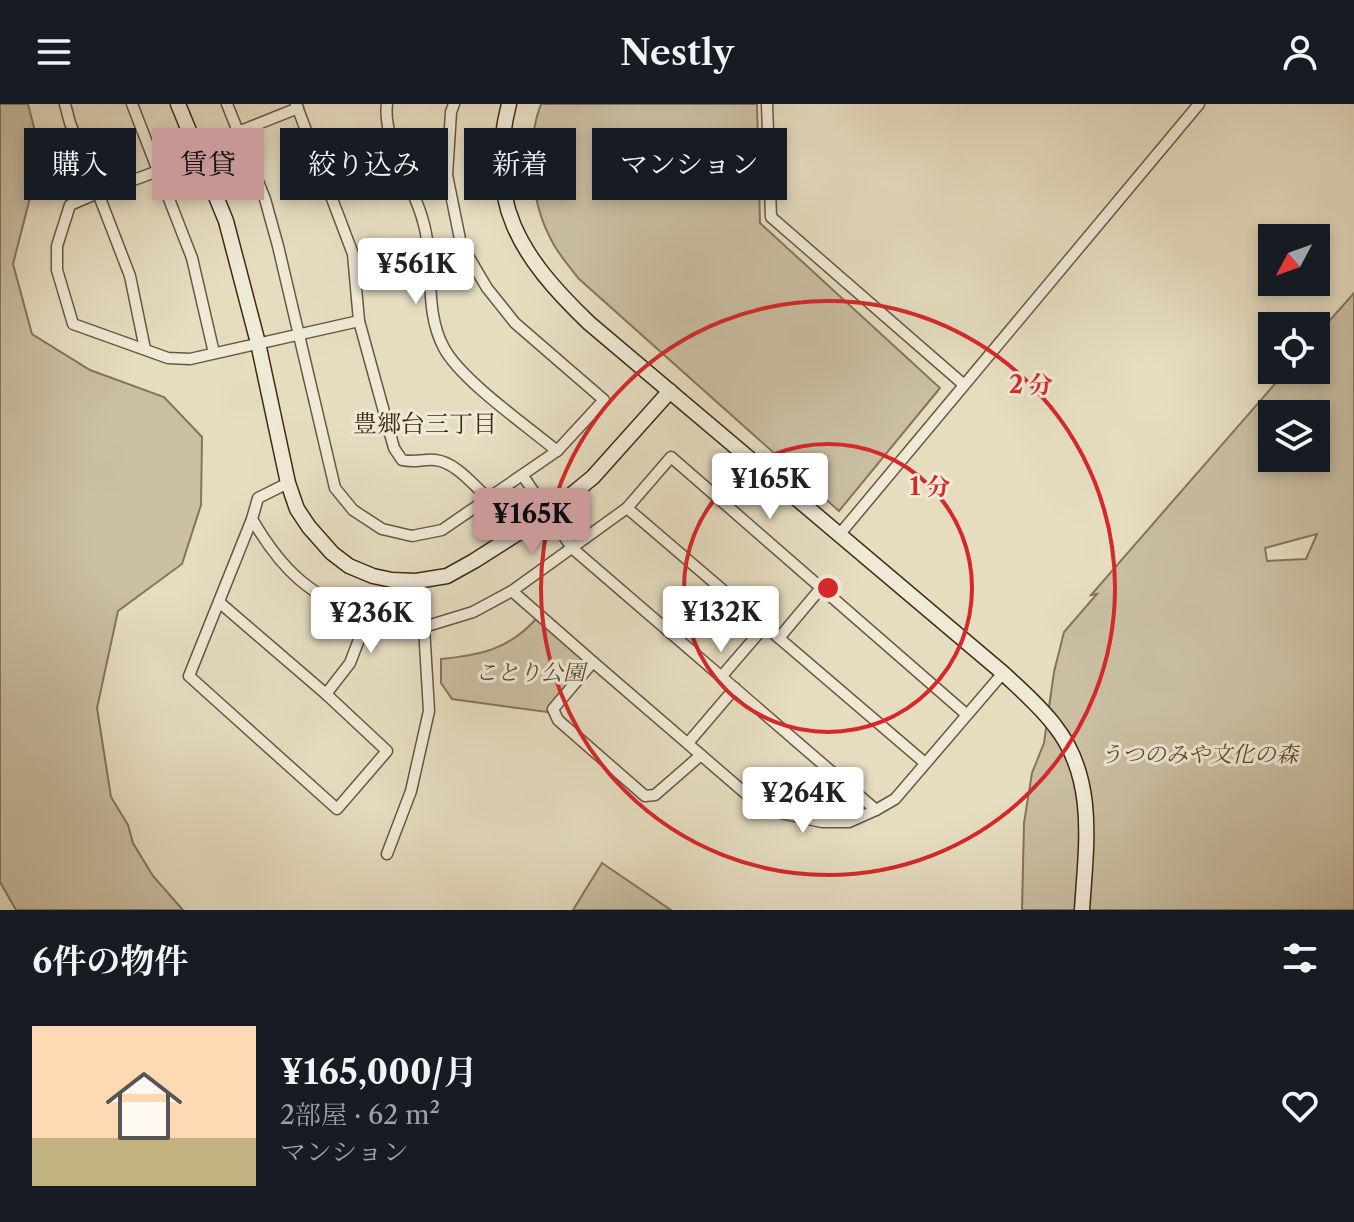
<!DOCTYPE html>
<html lang="ja">
<meta charset="utf-8">
<style>
:root{--surface:#171b24;--page:#242831;--text:#f1f3f6;--muted:#9ea1a6;--line:#363941;--accent:#c59692}
body{margin:0;font-family:"Libre Caslon Text","Noto Serif JP",serif;background:var(--page);color:var(--text);height:100vh;display:flex;flex-direction:column;font-size:30px;white-space:nowrap}
*{box-sizing:border-box;margin:0}
p{font-size:26px;color:var(--muted)}
.icon{flex:none;width:44px;height:44px;fill:none;stroke:currentColor;stroke-width:2;stroke-linecap:round;stroke-linejoin:round}
.map{position:relative;height:806px;overflow:hidden}
.side{display:flex;flex-direction:column;background:var(--surface);flex:1}
.side>*{flex:none}
.banner{position:absolute;left:24px;top:24px;width:800px;height:72px;display:flex;gap:16px}
.needle{width:52px;rotate:229deg}
.tools{position:absolute;left:1258px;top:120px;display:grid;gap:16px}
.tools a{display:grid;place-items:center;width:72px;height:72px;border-radius:0px;background:var(--surface);box-shadow:0 4px 12px #0003;font-size:40px}
.price{position:absolute;translate:-50% -68px;padding:0 18px;border-radius:8px;background:#fff;color:#222;font-size:26px;line-height:52px;filter:drop-shadow(0 2px 4px #0008)}
.price::after{content:'';position:absolute;left:50%;top:48px;width:24px;height:18px;margin-left:-12px;background:inherit;clip-path:polygon(0 0,100% 0,50% 100%)}
.price.selected{background:var(--accent);color:#111}
ul{padding:0;list-style:none}
li{display:flex;align-items:center;gap:24px;height:200px;padding:0 32px}
li+li{border-top:2px solid var(--line)}
li span{display:grid;place-items:center;flex:none;width:224px;height:160px;border-radius:0px;color:#555}
li>.icon{margin-inline-start:auto}
span .icon{width:96px;height:96px;fill:#fffc;stroke-width:1}
li b{font-size:34px}
h2{display:flex;justify-content:space-between;align-items:center;height:96px;padding:0 32px;font-size:34px}
.pill{padding:0 28px;border-radius:0px;background:var(--surface);box-shadow:0 4px 12px #0003;font-size:28px;line-height:72px}
.pill.selected{background:var(--accent);color:#111}
header{display:flex;justify-content:space-between;align-items:center;height:104px;padding:0 32px;background:var(--surface);font-size:36px;font-weight:600}
.map>svg:first-child{display:block}
.green{fill:#cabfa3;stroke:#86745a;stroke-width:2;fill-rule:evenodd}
.lines{fill:none;stroke-linecap:round;stroke-linejoin:round}
.street-casing{stroke:#6b573e;stroke-width:13}
.secondary-casing{stroke:#422a12;stroke-width:17}
.street{stroke:#efe9d7;stroke-width:10}
.secondary{stroke:#efe9d7;stroke-width:14}
.ring{fill:none;stroke:#d62828;stroke-width:4}
.labels{text-anchor:middle;dominant-baseline:central;stroke-width:6;stroke-linejoin:round;paint-order:stroke}
.park-label{font-size:22px;font-style:italic;fill:#5d482f;stroke:#efe9d7}
.neighbourhood-label{font-size:24px;fill:#422a12;stroke:#efe9d7}
.centre{fill:#d62828;stroke:#efe9d7;stroke-width:4}
.ring-label{font-size:24px;text-anchor:middle;font-weight:bold;fill:#d62828;stroke:#efe9d7;stroke-width:6;stroke-linejoin:round;paint-order:stroke}
</style>
<header><svg class="icon" aria-label="menu" viewBox="0 0 24 24"><path d="M4 6h16M4 12h16M4 18h16"/></svg>Nestly<svg class="icon" aria-label="person" viewBox="0 0 24 24"><circle cx="12" cy="8" r="4"/><path d="M4 21q1-7 8-7t8 7"/></svg></header>
<div class="map">
<svg width="1354" height="806" viewBox="0 0 1354 806">
<rect width="100%" height="100%" fill="#e6ddc1"/>
<filter id="stains"><feTurbulence type="fractalNoise" baseFrequency=".0025" numOctaves="4"/><feColorMatrix values="0 0 0 0 .2 0 0 0 0 .09 0 0 0 0 .02 0 0 0 .5 -.17"/></filter>
<radialGradient id="worn" r=".72"><stop offset=".6" stop-color="#630" stop-opacity="0"/><stop offset="1" stop-color="#630" stop-opacity=".3"/></radialGradient>
<g class="green">
<polygon points="0,0 28,0 41,51 13,160 32,230 90,266 164,293 202,333 201,401 182,460 118,507 97,604 111,693 128,721 133,739 153,772 183,806 16,806 0,778"/>
<path d="M541 0H757L760 119 940 284 839 407 578 174C570 163 559 151 553 139 531 101 525 41 541 0Z"/>
<path d="M1354 189V806H1022L1024 719 1032 669 1044 639 1054 568 1064 528 1097 490 1091 491 1287 266H1316V232ZM1272 310H1316V354H1272ZM1317 430 1306 455 1267 457 1265 444Z"/>
<path d="M536 515 588 559 547 608 452 595 441 579V555C480 551 508 546 536 515Z"/>
<polygon points="602,759 671,806 573,806"/>
</g>
<g class="lines">
<g class="street-casing">
<g id="street">
<polyline points="65,0 70,19 98,89 70,101 57,142 57,166 73,220 168,254 190,255 359,217"/>
<polyline points="132,0 192,154 214,249"/>
<polyline points="227,0 265,95 278,142 335,384 353,406 382,425 412,432 442,426 557,347 604,296 515,219 487,184 461,140 447,71 451,8 454,0"/>
<path d="M296 0 353 150 359 217 394 344 402 356C414 359 423 355 435 356 456 358 474 382 489 395"/>
<path d="M387 0C382 35 414 82 423 117 435 157 423 206 444 244 461 276 527 322 557 347"/>
<polyline points="767,0 771,113 963,280"/>
<polyline points="238,28 298,4"/>
<polyline points="430,150 461,140"/>
<polyline points="145,245 130,172 98,89 158,67"/>
<polyline points="523,372 572,444 876,706"/>
<polyline points="627,404 925,659"/>
<polyline points="252,415 189,572 337,705 387,647 326,590"/>
<polyline points="839,431 1199,0"/>
<polyline points="512,487 593,558 553,605 558,616 645,692 655,691 701,651"/>
<path d="M219 498 326 590 350 559 366 517C309 487 285 472 252 415L258 394 288 379"/>
<polyline points="366,517 424,523 473,508 512,487 627,404 671,353 966,610"/>
<polyline points="779,534 821,484"/>
<polyline points="593,558 752,695 772,707 822,718 849,718 876,706 895,695 1003,569"/>
<polyline points="721,573 765,522"/>
<polyline points="688,639 735,584"/>
<polyline points="387,750 411,687 429,607 424,523"/>
</g>
</g>
<g class="secondary-casing">
<g id="secondary">
<polyline points="178,0 226,117 258,239 288,379 297,405 309,423 332,449 349,462 373,472 392,476 416,477 447,472 474,457 548,410 593,373 670,287"/>
<path d="M509 0C484 98 520 153 589 219L1003 569C1021 586 1040 602 1055 622 1097 675 1086 742 1082 806"/>
</g>
</g>
<use href="#street" class="street"/>
<use href="#secondary" class="secondary"/>
</g>
<g class="ring">
<circle cx="828" cy="484" r="144"/>
<circle cx="828" cy="484" r="287"/>
</g>
<g class="labels">
<g class="park-label">
<text x="530" y="568">ことり公園</text>
<text x="1199" y="650">うつのみや文化の森</text>
</g>
<g class="neighbourhood-label">
<text x="425" y="319">豊郷台三丁目</text>
</g>
</g>
<circle cx="828" cy="484" r="12" class="centre"/>
<g class="ring-label">
<text x="1031" y="289">2 分</text>
<text x="930" y="391">1 分</text>
</g>
<rect width="100%" height="100%" filter="url(#stains)"/>
<rect width="100%" height="100%" fill="url(#worn)"/>
</svg>
<div class="tools">
<a><svg class="needle" viewBox="-14 -14 28 28"><path d="M0-13l5 13h-10z" fill="#e53935"/><path d="M0 13l5-13h-10z" fill="#9ea1a6"/></svg></a>
<a><svg class="icon" aria-label="locate" viewBox="0 0 24 24"><circle cx="12" cy="12" r="6"/><path d="M12 2v4M12 18v4M2 12h4M18 12h4"/></svg></a>
<a><svg class="icon" aria-label="layers" viewBox="0 0 24 24"><path d="M12 4l9 5-9 5-9-5zM3 14l9 5 9-5"/></svg></a>
</div>
<b class="price" style="left:416px;top:202px">¥561K</b>
<b class="price" style="left:770px;top:417px">¥165K</b>
<b class="price selected" style="left:532px;top:452px">¥165K</b>
<b class="price" style="left:721px;top:550px">¥132K</b>
<b class="price" style="left:371px;top:551px">¥236K</b>
<b class="price" style="left:803px;top:731px">¥264K</b>
<div class="banner">
<a class="pill">購入</a>
<a class="pill selected">賃貸</a>
<a class="pill">絞り込み</a>
<a class="pill">新着</a>
<a class="pill">マンション</a>
</div>
</div>
<section class="side">
<h2>6件の物件<svg class="icon" aria-label="filters" viewBox="0 0 24 24"><path d="M4 7h16M4 17h16"/><circle cx="9" cy="7" r="2"/><circle cx="15" cy="17" r="2"/></svg></h2>
<ul>
<li><span style="background:linear-gradient(#ffd9b3 70%,#c2b280 0)"><svg class="icon" aria-label="home" viewBox="0 0 24 24"><path d="M3 11l9-7 9 7M6 9v11h12V9"/></svg></span><div><b>¥165,000/月</b><p>2部屋 · 62 m²</p><p>マンション</p></div><svg class="icon" aria-label="heart" viewBox="0 0 24 24"><path d="M12 20l-8-8c-3-5 5-10 8-4 3-6 11-1 8 4z"/></svg></li>
</ul>
</section>
